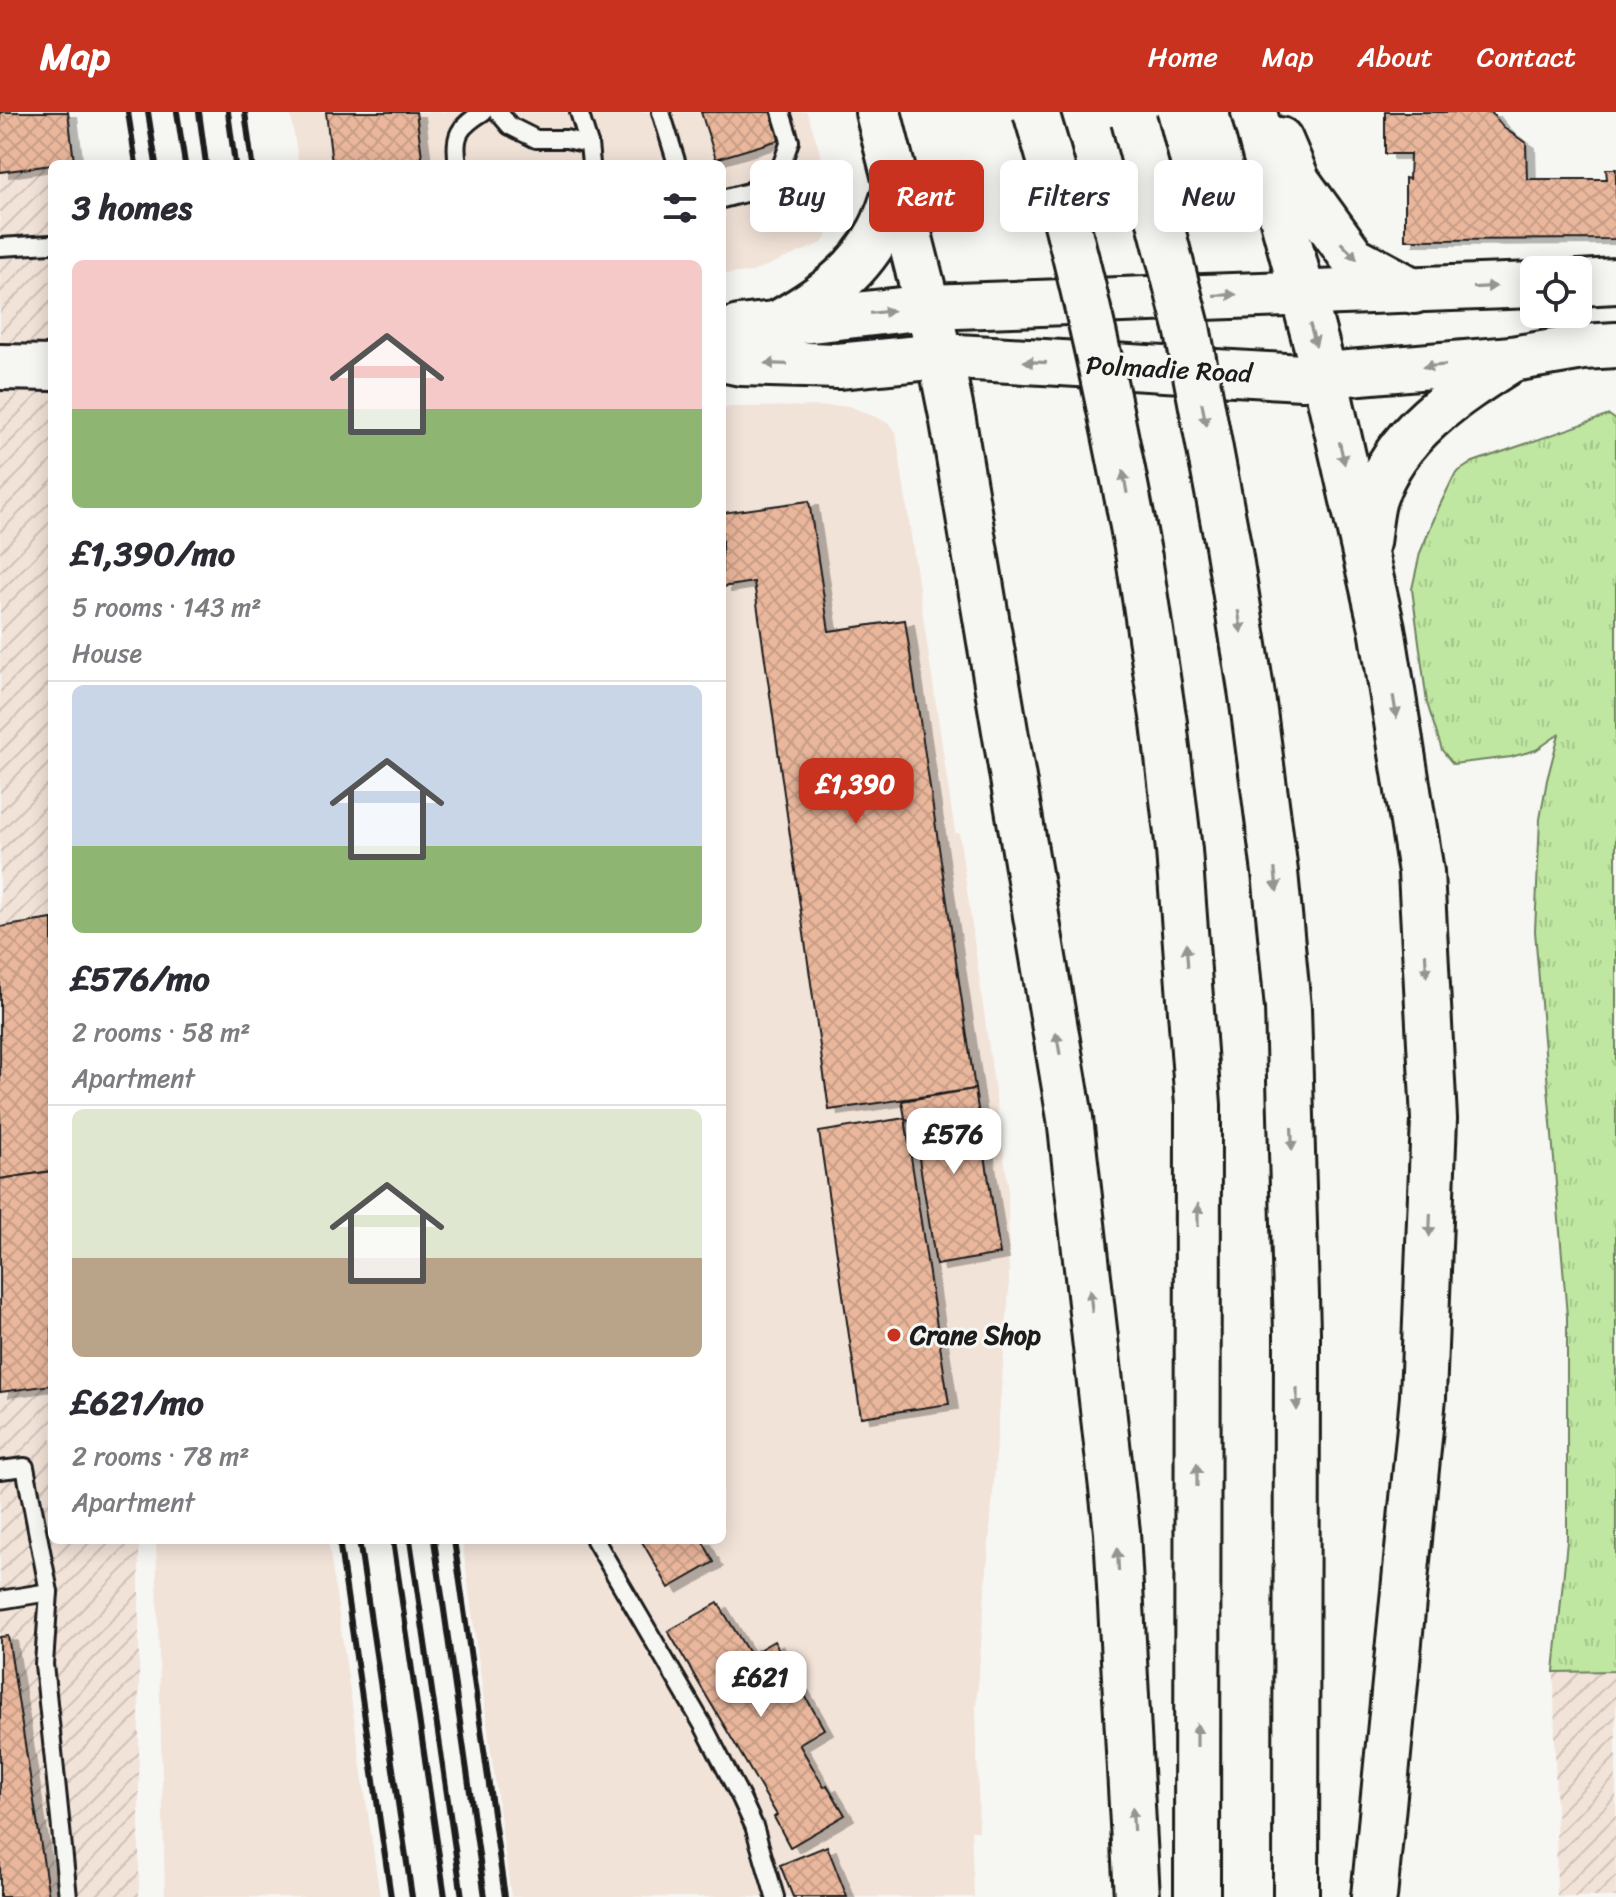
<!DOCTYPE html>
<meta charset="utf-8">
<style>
:root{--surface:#fff;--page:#f7f7f7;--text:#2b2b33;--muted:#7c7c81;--line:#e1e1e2;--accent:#c8321e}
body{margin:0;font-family:Sriracha,sans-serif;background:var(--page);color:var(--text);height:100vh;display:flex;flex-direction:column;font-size:30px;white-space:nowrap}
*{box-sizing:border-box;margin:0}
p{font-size:26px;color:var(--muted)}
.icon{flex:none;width:44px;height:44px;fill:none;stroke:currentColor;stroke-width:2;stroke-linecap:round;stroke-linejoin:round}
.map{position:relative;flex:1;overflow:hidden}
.drawer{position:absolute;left:48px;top:48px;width:678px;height:1384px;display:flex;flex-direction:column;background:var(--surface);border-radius:12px;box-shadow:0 4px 20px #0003}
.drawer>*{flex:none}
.top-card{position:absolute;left:750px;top:48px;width:746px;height:72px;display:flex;gap:16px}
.tools{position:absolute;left:1520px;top:144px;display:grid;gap:16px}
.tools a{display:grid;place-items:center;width:72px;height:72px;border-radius:12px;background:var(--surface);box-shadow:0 4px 20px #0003;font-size:40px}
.price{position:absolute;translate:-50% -68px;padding:0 18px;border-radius:16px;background:#fff;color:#222;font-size:26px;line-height:52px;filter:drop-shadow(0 2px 4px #0008)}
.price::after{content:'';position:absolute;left:50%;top:48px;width:24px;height:18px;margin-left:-12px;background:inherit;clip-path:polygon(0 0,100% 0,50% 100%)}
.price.selected{background:var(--accent);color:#fff}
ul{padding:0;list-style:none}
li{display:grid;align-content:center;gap:16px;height:424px;padding:0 24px}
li+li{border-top:2px solid var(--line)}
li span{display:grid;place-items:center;height:248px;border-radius:12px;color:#555}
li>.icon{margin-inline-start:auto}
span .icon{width:144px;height:144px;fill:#fffc;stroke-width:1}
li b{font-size:34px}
h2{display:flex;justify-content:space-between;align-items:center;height:96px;padding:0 24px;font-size:34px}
.chip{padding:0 28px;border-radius:12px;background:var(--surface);box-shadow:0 4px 20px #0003;font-size:28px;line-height:72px}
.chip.selected{background:var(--accent);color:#fff}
header{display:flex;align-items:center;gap:48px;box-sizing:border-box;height:112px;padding:0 40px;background:var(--accent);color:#fff}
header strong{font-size:38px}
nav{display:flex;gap:44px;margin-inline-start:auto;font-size:28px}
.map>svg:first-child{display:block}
.built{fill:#f2e3d8}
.industrial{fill:url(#industrial-furrows)}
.grass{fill:url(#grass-tufts);stroke:#6e825f;stroke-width:2}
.building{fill:url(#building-cross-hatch);stroke:#1c1c1c;stroke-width:2;filter:url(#shadow)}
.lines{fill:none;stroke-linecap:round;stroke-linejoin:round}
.service-casing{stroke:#1c1c1c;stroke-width:22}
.primary-casing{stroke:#1c1c1c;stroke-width:50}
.motorway-casing{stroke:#1c1c1c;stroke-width:50}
.service{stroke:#f6f6f2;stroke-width:16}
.primary{stroke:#f6f6f2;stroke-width:44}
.motorway{stroke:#f6f6f2;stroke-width:44}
.rail{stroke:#1c1c1c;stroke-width:6}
.motorway-bridge-casing{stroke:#1c1c1c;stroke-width:50;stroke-linecap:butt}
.motorway-bridge{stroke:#f6f6f2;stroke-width:44}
.oneway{fill:#949492}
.poi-dot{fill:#c8321e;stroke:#f6f6f2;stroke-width:3}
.labels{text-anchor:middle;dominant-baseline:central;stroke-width:6;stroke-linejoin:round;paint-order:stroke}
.street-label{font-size:26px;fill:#1c1c1c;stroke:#f6f6f2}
.poi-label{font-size:26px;font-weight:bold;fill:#1c1c1c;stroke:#f6f6f2;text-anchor:start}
</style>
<header>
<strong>Map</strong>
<nav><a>Home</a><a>Map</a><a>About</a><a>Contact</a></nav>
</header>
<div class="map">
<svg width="1616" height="1785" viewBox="0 0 1616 1785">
<defs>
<pattern id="industrial-furrows" width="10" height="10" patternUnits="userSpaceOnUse" patternTransform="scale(2)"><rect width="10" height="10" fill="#f2e3d8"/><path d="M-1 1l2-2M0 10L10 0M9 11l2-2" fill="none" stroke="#cfc2b9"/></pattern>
<pattern id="grass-tufts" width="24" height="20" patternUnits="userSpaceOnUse" patternTransform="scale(2)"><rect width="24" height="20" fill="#c0e7a2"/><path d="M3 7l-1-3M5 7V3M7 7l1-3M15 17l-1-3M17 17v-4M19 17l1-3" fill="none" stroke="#a4c68b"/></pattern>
<pattern id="building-cross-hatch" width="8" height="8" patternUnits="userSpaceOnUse" patternTransform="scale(2)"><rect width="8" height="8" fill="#eab79c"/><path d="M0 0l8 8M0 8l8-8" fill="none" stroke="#c89d86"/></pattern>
<filter id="shadow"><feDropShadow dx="9" dy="5" stdDeviation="0" flood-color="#0004"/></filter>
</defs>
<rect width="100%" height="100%" fill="#f6f6f2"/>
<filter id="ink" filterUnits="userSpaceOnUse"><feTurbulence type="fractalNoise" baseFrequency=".0125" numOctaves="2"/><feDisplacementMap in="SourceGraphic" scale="16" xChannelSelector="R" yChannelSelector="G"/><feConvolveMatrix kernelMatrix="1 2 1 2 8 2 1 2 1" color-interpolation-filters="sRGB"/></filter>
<g filter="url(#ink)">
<g class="built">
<polygon points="290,0 807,0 840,102 822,131 752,160 722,162 722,52 299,52"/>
<polygon points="849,294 880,307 889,312 896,321 955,721 959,721 1008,1073 1009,1178 976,1596 979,1719 971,1719 974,1785 511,1785 462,1428 722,1428 722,295"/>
<polygon points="156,1428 328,1428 380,1785 165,1785"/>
</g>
<g class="industrial">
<polygon points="0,0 69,0 75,52 52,52 52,1428 139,1428 139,1785 0,1785"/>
<polygon points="1616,1559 1616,1785 1557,1785 1554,1560"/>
</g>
<polygon class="grass" points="1609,303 1616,308 1616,1559 1554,1560 1567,1429 1567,1204 1535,819 1540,707 1547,668 1559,622 1536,638 1511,645 1453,652 1442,638 1427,591 1412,477 1420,441 1439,395 1453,366 1459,359 1473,350"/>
<g class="building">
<polygon points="0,0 68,0 74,50 0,60"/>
<polygon points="326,0 416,0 423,52 332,52"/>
<polygon points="701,0 773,0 782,27 716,47"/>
<polygon points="1385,0 1491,0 1504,16 1526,31 1527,67 1607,67 1606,57 1616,57 1616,127 1405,128 1405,66 1409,67 1410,42 1385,42"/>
<polygon points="809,389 829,519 905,508 975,977 829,998 754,470 722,475 722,401"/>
<polygon points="52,807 52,1059 0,1067 0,815"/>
<polygon points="975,977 1000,1142 936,1153 914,1015 905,1006 902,989"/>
<polygon points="905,1006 949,1292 861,1305 819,1020"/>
<polygon points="52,1059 52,1273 0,1280 0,1067"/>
<polygon points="641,1428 702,1428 714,1450 669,1476"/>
<polygon points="718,1491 750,1543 774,1529 824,1617 799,1632 824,1675 827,1673 845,1703 790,1735 774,1705 777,1703 668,1519"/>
<polygon points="8,1524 49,1785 0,1785 0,1525"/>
<polygon points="827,1734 847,1785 793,1785 780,1753"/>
</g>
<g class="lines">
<g class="service-casing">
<g id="service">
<polyline points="498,0 510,14 536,27 566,27 589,32"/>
<polyline points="579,0 589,32 591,52"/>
<polyline points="661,0 677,52"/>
<path d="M458 52C453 23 459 15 483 0"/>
<polyline points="722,87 749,80 767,67 782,52 790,29 781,0"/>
<polyline points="0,135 51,132"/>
<polyline points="0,1358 25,1355 49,1480 44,1552 68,1785"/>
<polyline points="595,1428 703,1613 741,1686 754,1714 775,1785"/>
<polyline points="0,1488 49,1480"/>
</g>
</g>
<g class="primary-casing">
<g id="primary">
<polyline points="1578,171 1616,169"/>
<polyline points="722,222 739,216 928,195 1534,173"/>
<polyline points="722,247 741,251 838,254 940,244 1302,265 1512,247 1583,235 1616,233"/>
<polyline points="0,255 52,256"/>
</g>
</g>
<g class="motorway-casing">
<g id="motorway">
<polyline points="878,0 940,244 953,309 1070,1006 1117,1420 1137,1785"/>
<polyline points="1254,0 1325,265 1382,516 1421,760 1434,1007 1423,1285 1374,1785"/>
<polyline points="1280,28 1298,70 1353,146 1414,179"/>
<path d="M775 213C817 189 856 164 880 119 888 105 892 88 898 72"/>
<path d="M1367 431C1369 417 1370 401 1374 387 1395 321 1457 282 1512 247"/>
<polyline points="1228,433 1252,584 1275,760 1288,896 1297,1220 1296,1785"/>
<polyline points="1139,446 1164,611 1179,738 1198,993 1197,1785"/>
</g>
</g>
<use href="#service" class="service"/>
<use href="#primary" class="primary"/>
<use href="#motorway" class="motorway"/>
<g class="rail">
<polyline points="128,0 136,52"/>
<polyline points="148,0 156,52"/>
<polyline points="177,0 185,52"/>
<polyline points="199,0 206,52"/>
<polyline points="228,0 235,52"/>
<polyline points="245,0 252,52"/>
<polyline points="339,1428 391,1785"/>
<polyline points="359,1428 412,1785"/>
<polyline points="393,1428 445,1785"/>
<polyline points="410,1428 462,1785"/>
<polyline points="434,1428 485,1785"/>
<polyline points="454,1428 505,1785"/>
</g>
<g class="motorway-bridge-casing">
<g id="motorway-bridge">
<path d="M1036 0C1080 146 1111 296 1139 446"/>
<polyline points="1134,8 1187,215 1228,433"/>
</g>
</g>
<use href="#motorway-bridge" class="motorway-bridge"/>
</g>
<defs><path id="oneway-solid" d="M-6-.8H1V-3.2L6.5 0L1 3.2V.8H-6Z" transform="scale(2)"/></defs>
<g class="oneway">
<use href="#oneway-solid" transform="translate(1349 139) rotate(46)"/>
<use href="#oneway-solid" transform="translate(1485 175) rotate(-3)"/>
<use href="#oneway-solid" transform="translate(1225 183) rotate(-2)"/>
<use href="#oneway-solid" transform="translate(882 200) rotate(-7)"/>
<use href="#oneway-solid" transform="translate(1313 223) rotate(74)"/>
<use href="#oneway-solid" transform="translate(1035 250) rotate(-177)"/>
<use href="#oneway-solid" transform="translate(776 252) rotate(-178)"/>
<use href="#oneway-solid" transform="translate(1434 254) rotate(175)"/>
<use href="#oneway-solid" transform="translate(1204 302) rotate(79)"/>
<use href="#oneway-solid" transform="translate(1342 341) rotate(77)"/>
<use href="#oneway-solid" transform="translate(1125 370) rotate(-100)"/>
<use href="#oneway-solid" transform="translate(1240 510) rotate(81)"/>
<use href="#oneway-solid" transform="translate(1395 595) rotate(81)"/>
<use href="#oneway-solid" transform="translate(1276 768) rotate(84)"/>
<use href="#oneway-solid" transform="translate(1187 843) rotate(-94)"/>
<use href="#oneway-solid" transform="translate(1426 853) rotate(87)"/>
<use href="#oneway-solid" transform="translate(1058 931) rotate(-100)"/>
<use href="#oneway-solid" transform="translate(1292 1027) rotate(88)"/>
<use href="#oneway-solid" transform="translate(1198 1103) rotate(-90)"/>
<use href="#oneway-solid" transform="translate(1430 1113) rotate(92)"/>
<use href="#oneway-solid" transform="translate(1091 1189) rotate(-96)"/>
<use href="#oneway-solid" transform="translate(1297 1287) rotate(90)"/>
<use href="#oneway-solid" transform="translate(1197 1363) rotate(-90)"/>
<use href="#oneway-solid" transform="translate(1118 1448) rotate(-93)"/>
<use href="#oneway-solid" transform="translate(1197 1623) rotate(-90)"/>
<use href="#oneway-solid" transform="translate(1133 1707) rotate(-93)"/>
</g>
</g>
<circle class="poi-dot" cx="894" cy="1223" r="8"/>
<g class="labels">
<g class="street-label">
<text transform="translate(1169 257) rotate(3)">Polmadie Road</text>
</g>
<g class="poi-label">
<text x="910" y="1223">Crane Shop</text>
</g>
</g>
</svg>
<div class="tools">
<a><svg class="icon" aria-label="locate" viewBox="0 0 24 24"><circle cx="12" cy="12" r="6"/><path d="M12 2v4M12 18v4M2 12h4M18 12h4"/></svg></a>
</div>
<b class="price selected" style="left:856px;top:714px">£1,390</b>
<b class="price" style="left:954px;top:1064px">£576</b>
<b class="price" style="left:761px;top:1607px">£621</b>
<div class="top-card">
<a class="chip">Buy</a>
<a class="chip selected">Rent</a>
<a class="chip">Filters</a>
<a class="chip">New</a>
</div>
<section class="drawer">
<h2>3 homes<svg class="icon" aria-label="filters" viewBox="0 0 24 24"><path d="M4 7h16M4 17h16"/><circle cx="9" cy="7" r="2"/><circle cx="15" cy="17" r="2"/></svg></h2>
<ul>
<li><span style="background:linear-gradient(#f6c9c9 60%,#8fb573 0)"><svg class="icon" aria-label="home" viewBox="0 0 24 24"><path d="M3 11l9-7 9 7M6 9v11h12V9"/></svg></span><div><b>£1,390/mo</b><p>5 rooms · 143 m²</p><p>House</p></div></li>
<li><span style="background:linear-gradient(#c9d6e8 65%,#8fb573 0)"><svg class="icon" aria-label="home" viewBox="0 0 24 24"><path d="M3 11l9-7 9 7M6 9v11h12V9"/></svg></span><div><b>£576/mo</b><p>2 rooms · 58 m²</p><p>Apartment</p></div></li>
<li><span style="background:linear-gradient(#dfe7d0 60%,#b9a48a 0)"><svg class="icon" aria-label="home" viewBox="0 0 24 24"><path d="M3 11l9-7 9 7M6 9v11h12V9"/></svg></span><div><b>£621/mo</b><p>2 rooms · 78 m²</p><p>Apartment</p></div></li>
</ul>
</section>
</div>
